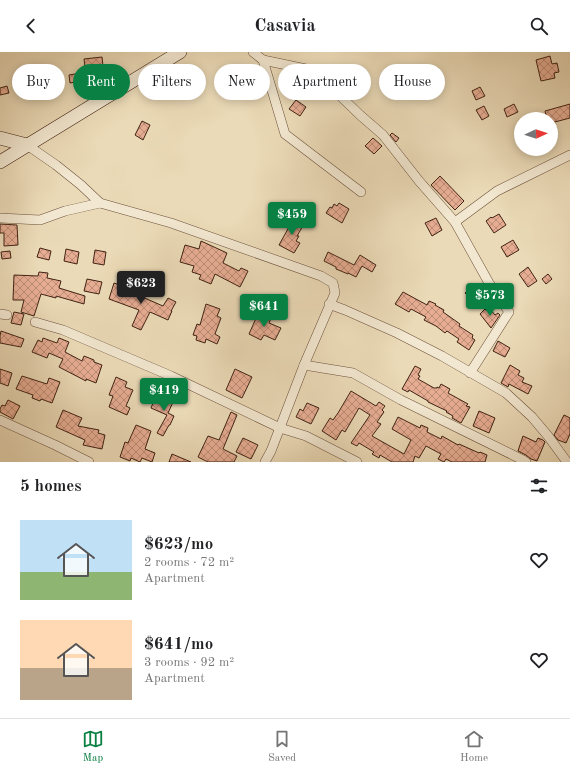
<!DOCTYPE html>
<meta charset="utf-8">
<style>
:root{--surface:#fff;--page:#f2f2f2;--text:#202124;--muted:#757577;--line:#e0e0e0;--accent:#0b8043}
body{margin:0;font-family:"Old Standard TT",serif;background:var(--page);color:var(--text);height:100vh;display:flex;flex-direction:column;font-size:15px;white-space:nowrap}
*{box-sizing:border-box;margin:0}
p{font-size:13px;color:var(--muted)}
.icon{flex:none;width:22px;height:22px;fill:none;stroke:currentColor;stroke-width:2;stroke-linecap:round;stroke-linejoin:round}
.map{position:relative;height:410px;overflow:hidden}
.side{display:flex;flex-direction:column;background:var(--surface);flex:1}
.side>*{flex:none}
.banner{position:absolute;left:12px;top:12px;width:546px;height:36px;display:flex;gap:8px}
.needle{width:26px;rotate:87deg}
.tools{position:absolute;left:514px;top:60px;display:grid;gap:8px}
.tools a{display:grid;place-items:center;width:44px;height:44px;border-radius:50%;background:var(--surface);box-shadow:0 2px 10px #0003;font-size:20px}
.price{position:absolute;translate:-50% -34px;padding:0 9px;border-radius:4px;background:var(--accent);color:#fff;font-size:13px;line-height:26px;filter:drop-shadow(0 1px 2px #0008)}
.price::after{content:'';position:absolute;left:50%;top:24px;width:12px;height:9px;margin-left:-6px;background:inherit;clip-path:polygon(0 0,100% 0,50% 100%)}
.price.on{background:#222;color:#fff}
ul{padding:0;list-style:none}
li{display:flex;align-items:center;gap:12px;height:100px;padding:0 20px}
li span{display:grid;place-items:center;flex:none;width:112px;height:80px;border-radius:0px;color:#555}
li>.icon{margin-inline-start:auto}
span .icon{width:48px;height:48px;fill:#fffc;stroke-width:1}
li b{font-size:17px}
h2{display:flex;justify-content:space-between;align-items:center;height:48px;padding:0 20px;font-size:17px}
.tag{padding:0 14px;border-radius:18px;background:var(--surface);box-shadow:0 2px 10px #0003;font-size:14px;line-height:36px}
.tag.on{background:var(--accent);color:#fff}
header{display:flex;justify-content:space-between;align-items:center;height:52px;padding:0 20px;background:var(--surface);font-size:18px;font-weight:600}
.dock{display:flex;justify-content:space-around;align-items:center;height:56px;border-top:1px solid var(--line);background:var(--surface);font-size:11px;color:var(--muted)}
.dock a{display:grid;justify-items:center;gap:2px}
.dock .on{color:var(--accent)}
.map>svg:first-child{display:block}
.building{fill:url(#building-cross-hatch);stroke:#402212}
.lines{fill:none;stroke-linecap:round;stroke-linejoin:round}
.street-casing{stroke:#6b503b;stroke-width:10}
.secondary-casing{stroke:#402212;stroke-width:14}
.street{stroke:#f2e7d0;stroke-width:9}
.secondary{stroke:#f2e7d0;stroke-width:13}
</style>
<header><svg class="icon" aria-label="back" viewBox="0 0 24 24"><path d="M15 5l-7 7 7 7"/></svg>Casavia<svg class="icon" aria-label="search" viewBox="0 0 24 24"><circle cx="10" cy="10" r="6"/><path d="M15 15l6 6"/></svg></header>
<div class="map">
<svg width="570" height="410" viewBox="0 0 570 410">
<defs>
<pattern id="building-cross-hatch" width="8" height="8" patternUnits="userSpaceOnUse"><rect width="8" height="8" fill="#e7ad93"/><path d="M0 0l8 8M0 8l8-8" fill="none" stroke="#bd8c77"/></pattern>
</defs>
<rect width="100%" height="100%" fill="#ebdab7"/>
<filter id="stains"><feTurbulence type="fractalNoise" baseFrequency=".005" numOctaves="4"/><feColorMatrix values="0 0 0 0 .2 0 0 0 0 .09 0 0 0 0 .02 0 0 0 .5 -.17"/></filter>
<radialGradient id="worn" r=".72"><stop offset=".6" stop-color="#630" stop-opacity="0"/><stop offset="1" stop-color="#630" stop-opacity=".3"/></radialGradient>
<g class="building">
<polygon points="550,4 552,12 557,11 559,20 554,21 555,26 541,29 536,8"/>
<polygon points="102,5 103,14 85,15 84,7"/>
<polygon points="81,21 82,29 70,31 69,23"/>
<polygon points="298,23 306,26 302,35 295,31"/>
<polygon points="7,34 9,41 0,43 0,36"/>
<polygon points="480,35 485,44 476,48 472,39"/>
<polygon points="296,48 306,55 300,64 289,57"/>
<polygon points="514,52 518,60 507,65 504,57"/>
<polygon points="570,52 570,66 551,71 551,67 547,67 545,59"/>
<polygon points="484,54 489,64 482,68 476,58"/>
<polygon points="142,69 150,73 143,88 135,83"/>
<polygon points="392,81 399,86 396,90 390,83"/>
<polygon points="373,86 382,94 374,102 365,94"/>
<polygon points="440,124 464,149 455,158 431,133"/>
<polygon points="339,151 349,157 342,171 326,161 330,155 332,156 334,152 337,154"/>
<polygon points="499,162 506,173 494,181 486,169 491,165 492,166"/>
<polygon points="294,166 304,172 297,184 299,184 296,189 300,191 294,201 279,193"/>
<polygon points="436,166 442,178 432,184 425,171"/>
<polygon points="0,172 17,173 18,193 4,194 4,181 0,181"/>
<polygon points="513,188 519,198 507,205 501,195"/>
<polygon points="201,189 227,201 223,211 239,219 241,216 248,219 240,235 215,222 211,232 199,227 201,223 192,220 194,214 180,210 185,193 199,197"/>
<polygon points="40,196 51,199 49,208 37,205"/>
<polygon points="66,197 79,200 77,212 64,209"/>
<polygon points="95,198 106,200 104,213 93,211"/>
<polygon points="10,199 11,206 2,207 1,200"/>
<polygon points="328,200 354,213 360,203 376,213 372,220 362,214 356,225 348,221 348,222 336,217 336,215 324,209"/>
<polygon points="528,215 537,229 528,235 519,222"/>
<polygon points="39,220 48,221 47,226 61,229 59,236 85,244 84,252 56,244 56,246 41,242 34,264 21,260 24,248 13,248 14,223 38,224"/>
<polygon points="548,222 552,227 546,232 542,227"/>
<polygon points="87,227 102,230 99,242 84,239"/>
<polygon points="114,231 134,238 133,241 163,254 168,246 176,250 171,259 172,259 168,268 150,260 141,278 132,274 139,258 109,247"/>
<polygon points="473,233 479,239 481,237 486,242 477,252 465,241"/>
<polygon points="403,240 427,253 429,249 436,252 435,253 444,258 443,260 460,272 459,274 473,283 472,286 475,288 469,298 457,290 459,287 447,279 445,281 436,274 424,268 426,265 411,257 409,260 395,252"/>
<polygon points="206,252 220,257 217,264 221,266 215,282 220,285 217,292 206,287 205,291 196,288 197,284 193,283 197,272 200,273"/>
<polygon points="485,257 487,259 490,257 495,263 498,261 500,263 491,276 480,262"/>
<polygon points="263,259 272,264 269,271 281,276 275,288 264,283 261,288 249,282 257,264 260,266"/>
<polygon points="14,260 24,262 21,273 11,271"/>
<polygon points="1,279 24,287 21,295 0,291 0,284"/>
<polygon points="43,286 57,291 59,286 69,290 65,300 82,309 84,304 94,308 94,310 102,313 96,331 86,327 86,329 59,315 63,307 49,301 47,306 32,300 38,288 42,290"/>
<polygon points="498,289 510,296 505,305 493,299"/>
<polygon points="510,313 520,319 518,323 524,326 522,330 532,334 528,342 509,332 508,335 501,331"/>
<polygon points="415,314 421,317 418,323 420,324 418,327 434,336 437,336 437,335 439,336 441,332 450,337 448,341 468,352 466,354 470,355 461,371 452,366 453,364 446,360 447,359 428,350 428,349 409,338 408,340 402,337"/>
<polygon points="0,317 12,321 8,334 0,331"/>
<polygon points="235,317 252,325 242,346 226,338"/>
<polygon points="22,324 47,332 49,326 60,330 52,351 41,347 40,349 32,346 33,343 16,337"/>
<polygon points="116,325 127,330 125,335 133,338 126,354 130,356 127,363 109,355 113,344 109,343"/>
<polygon points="351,339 376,354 379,350 385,354 382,358 384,360 377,370 381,372 372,384 404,402 411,388 392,377 398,365 420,376 421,373 428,376 427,380 441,387 442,384 458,393 459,392 479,401 480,400 487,403 485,410 452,410 446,407 444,410 438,407 441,402 426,394 419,406 415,404 413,410 392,410 380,403 379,406 372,402 374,400 359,391 357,394 351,391 370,363 359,356 345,380 342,378 336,388 322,379 330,366 333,368 338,361"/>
<polygon points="160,342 174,348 168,361 174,364 170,373 169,373 163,384 157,381 167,363 151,356 155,346 158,347"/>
<polygon points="8,348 20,354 13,367 0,360 0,357 2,353 5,354"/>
<polygon points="307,351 319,356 311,372 296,365 300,357 303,359"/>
<polygon points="63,358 82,366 78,374 99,378 98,381 105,383 102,397 83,393 85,388 56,375"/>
<polygon points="479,359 495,366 489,381 473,374"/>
<polygon points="231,360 237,363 223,397 237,404 234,410 208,410 198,405 208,384 219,388"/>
<polygon points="564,363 570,366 570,382 566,391 558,388 554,383"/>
<polygon points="136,373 151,379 145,397 155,401 152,410 142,406 140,410 131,406 130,409 120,405 125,390 128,391"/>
<polygon points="523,384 536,390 538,386 543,388 545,390 537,409 531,407 526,403 518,399"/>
<polygon points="243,386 258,393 251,407 236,400"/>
<polygon points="172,402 191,410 169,410"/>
</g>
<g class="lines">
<g class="street-casing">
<g id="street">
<polyline points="253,0 263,8 285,82 361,140"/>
<polyline points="263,8 306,17 332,36 360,63 383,83 419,129 455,170 489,231 509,260 470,321"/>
<polyline points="27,93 56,113 81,133 100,151 171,171 321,224 333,231 335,241 304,313 271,399 265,410"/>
<polyline points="0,166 40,168 65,159 100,151"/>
<polyline points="455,170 497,139 570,103"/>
<polyline points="329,252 345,258 397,281 442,304 506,341 532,365 548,384 567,410"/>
<polyline points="0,262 7,263"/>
<polyline points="35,270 63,278 171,324 280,376 306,384 357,410"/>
<polyline points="304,313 353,321 401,348 523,408 526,410"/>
<polyline points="0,368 55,393 89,410"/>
</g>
</g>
<g class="secondary-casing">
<g id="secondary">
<polyline points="0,86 27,93"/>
<polyline points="0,110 180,0"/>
</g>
</g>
<use href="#street" class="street"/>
<use href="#secondary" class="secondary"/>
</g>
<rect width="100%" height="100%" filter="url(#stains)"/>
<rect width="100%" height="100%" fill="url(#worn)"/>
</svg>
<div class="tools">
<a><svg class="needle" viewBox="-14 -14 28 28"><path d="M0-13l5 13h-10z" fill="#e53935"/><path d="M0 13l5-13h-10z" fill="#757577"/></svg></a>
</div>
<b class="price" style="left:292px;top:184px">$459</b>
<b class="price on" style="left:141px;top:253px">$623</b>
<b class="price" style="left:490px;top:265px">$573</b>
<b class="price" style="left:264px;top:276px">$641</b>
<b class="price" style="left:164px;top:360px">$419</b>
<div class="banner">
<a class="tag">Buy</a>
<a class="tag on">Rent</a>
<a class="tag">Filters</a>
<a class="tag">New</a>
<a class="tag">Apartment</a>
<a class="tag">House</a>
</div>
</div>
<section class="side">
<h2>5 homes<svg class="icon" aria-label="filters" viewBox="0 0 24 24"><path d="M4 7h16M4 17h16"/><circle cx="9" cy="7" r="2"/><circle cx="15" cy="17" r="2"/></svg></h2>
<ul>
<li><span style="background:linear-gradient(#bfe0f5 65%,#8fb573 0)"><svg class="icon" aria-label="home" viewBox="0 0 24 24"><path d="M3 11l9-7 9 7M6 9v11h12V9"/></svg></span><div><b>$623/mo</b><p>2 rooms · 72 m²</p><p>Apartment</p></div><svg class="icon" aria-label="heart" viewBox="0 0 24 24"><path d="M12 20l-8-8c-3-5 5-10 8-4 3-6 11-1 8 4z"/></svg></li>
<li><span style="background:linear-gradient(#ffd9b3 60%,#b9a48a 0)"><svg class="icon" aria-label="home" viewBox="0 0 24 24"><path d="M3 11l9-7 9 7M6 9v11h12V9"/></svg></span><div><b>$641/mo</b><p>3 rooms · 92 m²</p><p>Apartment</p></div><svg class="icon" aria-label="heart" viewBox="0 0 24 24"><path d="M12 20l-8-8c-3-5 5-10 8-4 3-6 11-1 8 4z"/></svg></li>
</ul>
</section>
<nav class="dock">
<a class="on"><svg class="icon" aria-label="map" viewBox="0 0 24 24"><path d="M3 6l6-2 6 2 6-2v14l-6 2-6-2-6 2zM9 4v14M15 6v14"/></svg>Map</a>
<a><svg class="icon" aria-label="saved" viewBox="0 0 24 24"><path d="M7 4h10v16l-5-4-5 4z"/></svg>Saved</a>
<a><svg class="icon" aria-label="home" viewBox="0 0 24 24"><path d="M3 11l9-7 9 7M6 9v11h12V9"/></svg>Home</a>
</nav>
